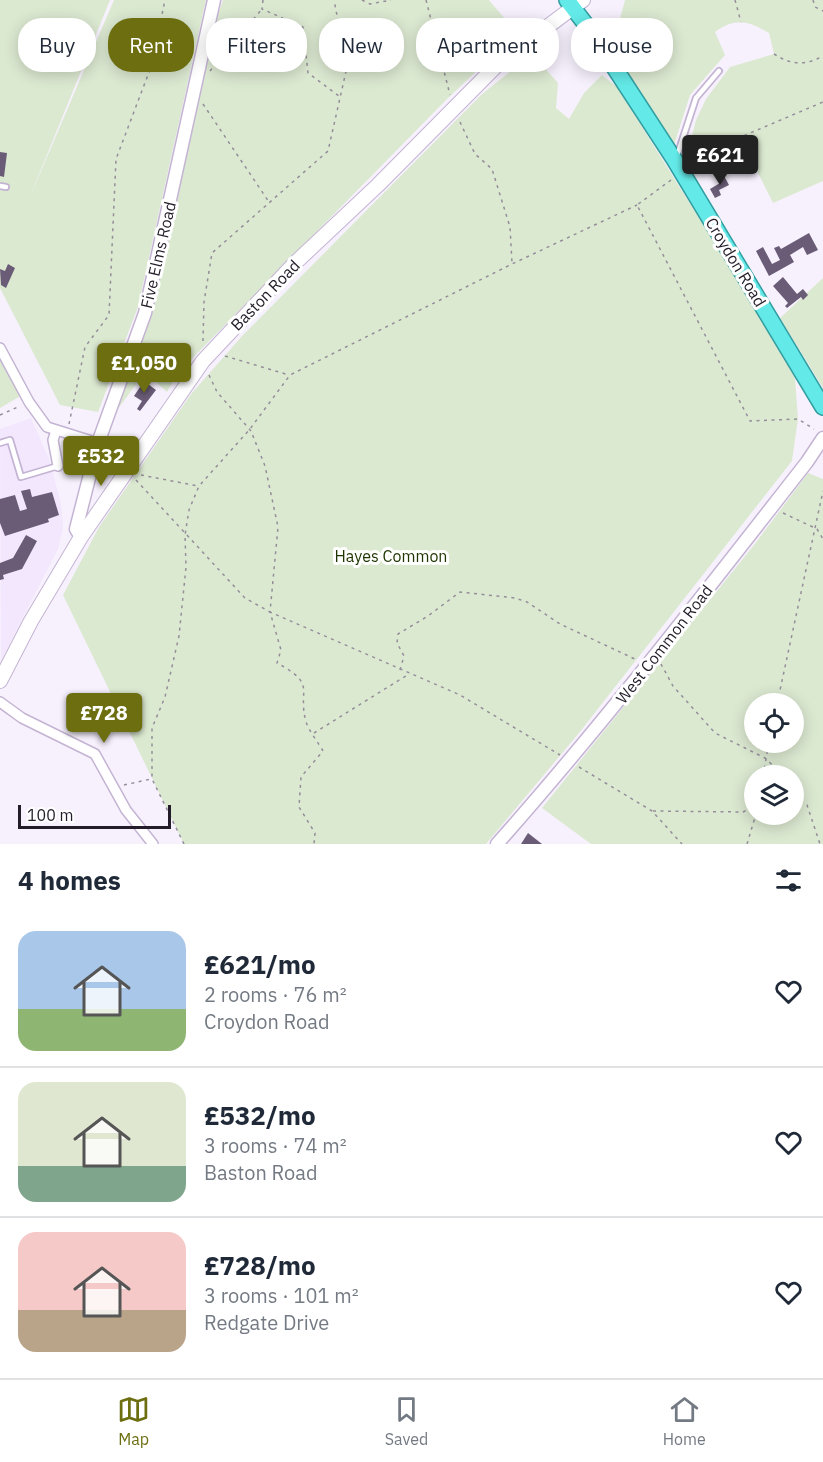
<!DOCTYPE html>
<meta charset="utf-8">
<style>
:root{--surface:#fff;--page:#f6f6f7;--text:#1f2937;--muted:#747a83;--line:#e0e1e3;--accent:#6c6e10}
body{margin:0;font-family:"IBM Plex Sans",sans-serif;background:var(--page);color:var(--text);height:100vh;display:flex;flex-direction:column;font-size:22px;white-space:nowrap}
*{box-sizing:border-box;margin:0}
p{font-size:20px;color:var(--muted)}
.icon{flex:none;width:33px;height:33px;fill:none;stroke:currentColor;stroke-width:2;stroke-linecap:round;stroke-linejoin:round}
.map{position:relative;height:844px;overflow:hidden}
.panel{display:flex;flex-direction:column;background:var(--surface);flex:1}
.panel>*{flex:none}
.top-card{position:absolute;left:18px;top:18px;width:788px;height:54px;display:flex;gap:12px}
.buttons{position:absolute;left:744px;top:693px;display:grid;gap:12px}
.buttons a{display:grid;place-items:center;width:60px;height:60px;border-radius:50%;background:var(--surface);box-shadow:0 3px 15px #0003;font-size:30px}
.scale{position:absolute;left:18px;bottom:15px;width:153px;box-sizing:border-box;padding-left:6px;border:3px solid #231d29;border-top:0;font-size:16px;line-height:21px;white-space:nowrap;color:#231d29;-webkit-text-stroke:4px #fff;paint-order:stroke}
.price{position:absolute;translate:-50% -51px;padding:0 14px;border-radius:6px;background:var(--accent);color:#fff;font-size:20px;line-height:39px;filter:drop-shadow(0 2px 3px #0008)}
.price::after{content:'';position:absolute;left:50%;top:36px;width:18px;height:14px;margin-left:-9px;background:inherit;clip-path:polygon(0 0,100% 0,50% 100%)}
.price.active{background:#222;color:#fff}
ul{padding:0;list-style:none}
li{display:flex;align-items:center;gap:18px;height:150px;padding:0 18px}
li+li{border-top:2px solid var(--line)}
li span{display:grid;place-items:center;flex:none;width:168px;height:120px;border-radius:18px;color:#555}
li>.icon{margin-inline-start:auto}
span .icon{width:72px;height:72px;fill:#fffc;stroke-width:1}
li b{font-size:26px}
h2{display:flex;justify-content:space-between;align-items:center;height:72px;padding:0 18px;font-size:26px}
.pill{padding:0 21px;border-radius:24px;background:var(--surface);box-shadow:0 3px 15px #0003;font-size:21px;line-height:54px}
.pill.active{background:var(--accent);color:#fff}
.dock{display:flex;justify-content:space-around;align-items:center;height:84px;border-top:2px solid var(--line);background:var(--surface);font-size:16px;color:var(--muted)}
.dock a{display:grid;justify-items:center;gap:3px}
.dock .active{color:var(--accent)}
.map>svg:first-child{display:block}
.built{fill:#f3e7fe}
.green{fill:#dce9d1;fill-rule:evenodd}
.building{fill:#6a5c77}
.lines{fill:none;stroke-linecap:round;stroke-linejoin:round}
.service-casing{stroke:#c4b4d3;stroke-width:8}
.minor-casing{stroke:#c4b4d3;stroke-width:12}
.tertiary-casing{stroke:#c4b4d3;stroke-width:15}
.secondary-casing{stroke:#c4b4d3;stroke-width:16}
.trunk-casing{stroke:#339fa1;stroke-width:18}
.path{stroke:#948e9a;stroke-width:1.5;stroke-dasharray:3 4.5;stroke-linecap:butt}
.service{stroke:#fff;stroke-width:4.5}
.minor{stroke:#fff;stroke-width:9}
.tertiary{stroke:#fff;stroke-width:12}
.secondary{stroke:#fff;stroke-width:14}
.trunk{stroke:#63eae8;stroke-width:15}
.labels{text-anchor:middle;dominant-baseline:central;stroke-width:6;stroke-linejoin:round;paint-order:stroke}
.street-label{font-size:16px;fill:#231d29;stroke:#fff}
.park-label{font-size:16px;fill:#1e3500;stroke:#fff}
</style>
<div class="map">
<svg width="823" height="844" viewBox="0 0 823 844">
<rect width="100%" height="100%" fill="#f7f1fd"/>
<polygon class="built" points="31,418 49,459 61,503 63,527 58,549 1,660 0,429"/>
<g class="green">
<polygon points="0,0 110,0 29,199 114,0 206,0 138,307 98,412 60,405 0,288"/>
<polygon points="223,0 489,0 517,33 446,100 178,373 167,392 145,372 115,413 156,296 215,23"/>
<path d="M625 0H823V181L773 203 743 143 692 167 687 156 696 120 706 99 730 67 774 54 769 33C748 21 736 17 715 32L725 55 690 95 674 145 612 48Z"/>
<polygon points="532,54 558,83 556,108 569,119 584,93 602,75 617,87 751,301 795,378 798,419 792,461 579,733 486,844 184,844 63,595 99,527 191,394 243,335 481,95"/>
<polygon points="823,278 823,388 780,318"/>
<polygon points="0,354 24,394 0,408"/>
<path d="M808 473 823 479V844H591L542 808 754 545ZM754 704H794V742H754ZM754 776H794V814H754Z"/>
</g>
<g class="building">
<polygon points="0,152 7,153 4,177 0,176"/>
<polygon points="723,174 729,185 719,190 721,195 715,198 710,189 720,183 717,177"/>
<polygon points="809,233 818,250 807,255 803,247 790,255 794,262 769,276 756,251 763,247 772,264 780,260 774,248 779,246 781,249"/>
<polygon points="8,264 15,268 6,288 1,285 0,269 5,271"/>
<polygon points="783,277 797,294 803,289 808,295 803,300 801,297 787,308 785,306 788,303 773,286"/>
<polygon points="144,381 156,390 140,411 137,409 142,401 134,396"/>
<polygon points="30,489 32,497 52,492 59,515 48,519 49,522 5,536 0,523 0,499 15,495 20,511 27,509 21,491"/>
<polygon points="26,535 37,541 22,569 3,575 4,579 0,580 0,563 13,558"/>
<polygon points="528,833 542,844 521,844"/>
</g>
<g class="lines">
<g class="service-casing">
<g id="service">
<polyline points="677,156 696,98 719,71"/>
<polyline points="0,186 6,187"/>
<polyline points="0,443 10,440 21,477 58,466"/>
</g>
</g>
<g class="minor-casing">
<g id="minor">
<polyline points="0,348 29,402 47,427 98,443"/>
<polyline points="56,431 53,440 58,466"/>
<polyline points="0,702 22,718 95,754 126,810 153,844"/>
</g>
</g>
<g class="tertiary-casing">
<g id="tertiary">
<polyline points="81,537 76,529 98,443 145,313 214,0"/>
<path d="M497 844C606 721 706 591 807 462L823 438"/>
</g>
</g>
<g class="secondary-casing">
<polyline id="secondary" points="0,681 31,621 81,537 203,361 294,264 378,185 499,63 583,0"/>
</g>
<g class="trunk-casing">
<polyline id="trunk" points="567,0 590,30 674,159 823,407"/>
</g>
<g class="path">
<polyline points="263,0 262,9 303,27 308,73 339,96"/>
<polyline points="362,0 370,4 391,0"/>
<polyline points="426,0 450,95"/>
<polyline points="735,0 741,22"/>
<polyline points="813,0 815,7 823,11"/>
<path d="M774 54C791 65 805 66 823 56"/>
<polyline points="210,71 262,9"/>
<polyline points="203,104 269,202"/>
<polyline points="460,122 475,154 492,169 510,227 512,263"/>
<polyline points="692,165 722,145 823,102"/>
<polyline points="671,180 637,205 750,421 798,419 814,429"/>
<polyline points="203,341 204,302 212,253 328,151 347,67 334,0"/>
<polyline points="225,356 289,375"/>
<polyline points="209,375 217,392 251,431 265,466 278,527 270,612 460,695 560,755"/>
<polyline points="0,415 20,406"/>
<polyline points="69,424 85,347 109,315 116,159 151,67 165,0"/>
<polyline points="109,452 118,461"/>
<polyline points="141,475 198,486"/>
<path d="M136 480 245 598 270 612 281 650 277 663C318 685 297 689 306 722 309 731 318 742 323 751L301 777 299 807 315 833 314 844"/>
<polyline points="783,513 817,529 823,539"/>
<polyline points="661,664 673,686 715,733 765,758 784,776"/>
<polyline points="400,670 404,656 397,643 398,634 428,616 460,592 515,598 527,602 560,624 637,660"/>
<polyline points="777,704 823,491"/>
<polyline points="314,733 409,674"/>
<polyline points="579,767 652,811 682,844"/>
<polyline points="763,776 769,742"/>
<polyline points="124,785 151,779"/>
<polyline points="794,797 807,805 820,844"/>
<polyline points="653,811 743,812 754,806"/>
<polyline points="184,844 152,779 152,728 165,697 179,636 186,567 185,535 189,510 199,486 250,429 290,375 512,264 637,205"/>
<polyline points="747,844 756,814"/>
</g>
<use href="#service" class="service"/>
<use href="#minor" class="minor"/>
<use href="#tertiary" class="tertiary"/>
<use href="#secondary" class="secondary"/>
<use href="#trunk" class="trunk"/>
</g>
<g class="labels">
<g class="street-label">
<text transform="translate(158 255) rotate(-77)">Five Elms Road</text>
<text transform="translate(736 262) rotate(59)">Croydon Road</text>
<text transform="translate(265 295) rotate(-46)">Baston Road</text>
<text transform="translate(664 644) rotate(-52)">West Common Road</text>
</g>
<g class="park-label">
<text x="391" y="556">Hayes Common</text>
</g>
</g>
</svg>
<div class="buttons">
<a><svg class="icon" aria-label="locate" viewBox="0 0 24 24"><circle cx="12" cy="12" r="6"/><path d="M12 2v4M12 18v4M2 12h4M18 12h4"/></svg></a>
<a><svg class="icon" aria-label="layers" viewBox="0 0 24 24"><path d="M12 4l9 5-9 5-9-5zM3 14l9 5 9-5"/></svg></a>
</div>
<div class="scale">100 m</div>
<b class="price active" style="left:720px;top:186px">£621</b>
<b class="price" style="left:144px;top:394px">£1,050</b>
<b class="price" style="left:101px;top:487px">£532</b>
<b class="price" style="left:104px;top:744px">£728</b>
<div class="top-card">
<a class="pill">Buy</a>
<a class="pill active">Rent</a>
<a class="pill">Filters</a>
<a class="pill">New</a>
<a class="pill">Apartment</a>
<a class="pill">House</a>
</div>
</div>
<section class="panel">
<h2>4 homes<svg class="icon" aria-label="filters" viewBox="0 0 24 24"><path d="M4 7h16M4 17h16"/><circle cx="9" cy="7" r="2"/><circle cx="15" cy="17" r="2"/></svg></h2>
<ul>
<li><span style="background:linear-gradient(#a9c7e8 65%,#8fb573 0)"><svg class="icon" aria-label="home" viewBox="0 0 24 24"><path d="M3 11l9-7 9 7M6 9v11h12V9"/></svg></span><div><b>£621/mo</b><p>2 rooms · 76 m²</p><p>Croydon Road</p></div><svg class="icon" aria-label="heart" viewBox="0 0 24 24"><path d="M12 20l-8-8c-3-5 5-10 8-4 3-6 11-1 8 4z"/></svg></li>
<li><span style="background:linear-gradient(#dfe7d0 70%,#7fa58c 0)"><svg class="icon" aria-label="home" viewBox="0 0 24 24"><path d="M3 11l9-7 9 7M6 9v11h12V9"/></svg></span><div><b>£532/mo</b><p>3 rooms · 74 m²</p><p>Baston Road</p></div><svg class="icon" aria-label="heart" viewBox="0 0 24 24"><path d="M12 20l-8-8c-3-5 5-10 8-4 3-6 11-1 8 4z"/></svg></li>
<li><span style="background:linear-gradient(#f6c9c9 65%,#b9a48a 0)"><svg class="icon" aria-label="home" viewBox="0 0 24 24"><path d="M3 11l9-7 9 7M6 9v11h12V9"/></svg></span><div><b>£728/mo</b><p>3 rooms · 101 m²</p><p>Redgate Drive</p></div><svg class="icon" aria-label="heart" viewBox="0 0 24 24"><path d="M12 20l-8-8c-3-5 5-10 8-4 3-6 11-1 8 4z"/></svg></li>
</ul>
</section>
<nav class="dock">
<a class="active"><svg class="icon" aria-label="map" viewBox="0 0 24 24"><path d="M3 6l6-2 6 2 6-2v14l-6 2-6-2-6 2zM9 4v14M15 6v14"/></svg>Map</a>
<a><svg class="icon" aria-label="saved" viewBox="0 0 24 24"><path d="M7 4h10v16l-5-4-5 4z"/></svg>Saved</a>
<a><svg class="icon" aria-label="home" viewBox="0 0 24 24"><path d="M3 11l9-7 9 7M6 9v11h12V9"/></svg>Home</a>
</nav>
